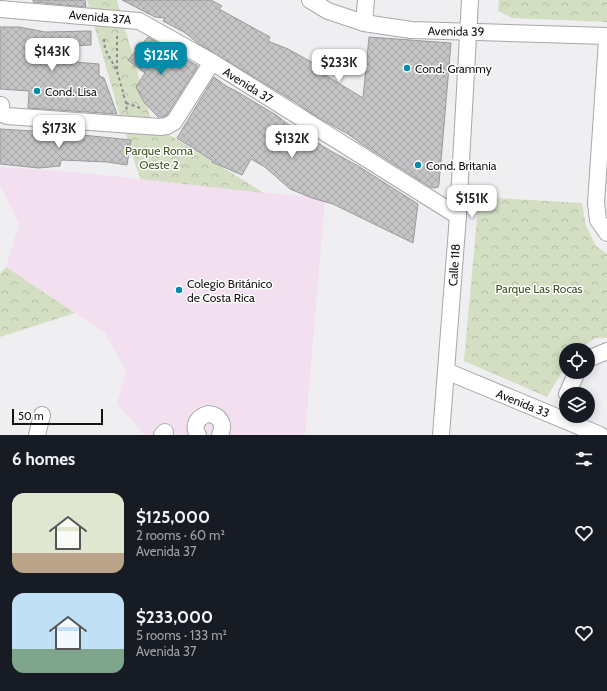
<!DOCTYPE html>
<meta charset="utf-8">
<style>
:root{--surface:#171b24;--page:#20242c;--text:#f1f3f6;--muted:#9ea1a6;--accent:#038dab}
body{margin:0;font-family:Cabin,sans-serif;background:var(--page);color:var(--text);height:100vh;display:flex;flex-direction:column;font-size:15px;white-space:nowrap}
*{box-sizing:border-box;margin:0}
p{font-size:13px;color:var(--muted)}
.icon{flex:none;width:22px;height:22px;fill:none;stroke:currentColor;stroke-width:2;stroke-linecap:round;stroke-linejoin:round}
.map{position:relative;height:435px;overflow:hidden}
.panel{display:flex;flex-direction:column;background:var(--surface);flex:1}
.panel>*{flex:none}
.buttons{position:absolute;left:559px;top:343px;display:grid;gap:8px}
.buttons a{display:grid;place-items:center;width:36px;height:36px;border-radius:50%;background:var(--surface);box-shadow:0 2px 10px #0003;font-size:20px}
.scale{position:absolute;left:12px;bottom:10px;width:91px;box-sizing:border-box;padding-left:4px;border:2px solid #131314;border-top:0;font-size:11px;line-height:14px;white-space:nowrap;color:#131314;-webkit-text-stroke:3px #fff;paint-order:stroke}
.price{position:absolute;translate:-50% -34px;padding:0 9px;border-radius:8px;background:#fff;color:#222;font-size:13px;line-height:26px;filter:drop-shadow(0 1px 2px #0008)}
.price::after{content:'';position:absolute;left:50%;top:24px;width:12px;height:9px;margin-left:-6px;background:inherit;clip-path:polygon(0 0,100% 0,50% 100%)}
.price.on{background:var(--accent);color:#fff}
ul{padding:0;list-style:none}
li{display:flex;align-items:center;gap:12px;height:100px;padding:0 12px}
li span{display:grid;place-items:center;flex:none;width:112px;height:80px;border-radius:12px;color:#555}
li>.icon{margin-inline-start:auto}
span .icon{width:48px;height:48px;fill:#fffc;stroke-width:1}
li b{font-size:17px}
h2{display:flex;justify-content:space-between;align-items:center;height:48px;padding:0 12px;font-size:17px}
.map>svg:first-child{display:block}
.education{fill:#f2dfef}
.forest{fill:url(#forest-crowns)}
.building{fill:url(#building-cross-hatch);stroke:#9a9a9d}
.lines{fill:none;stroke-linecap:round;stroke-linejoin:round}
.minor-casing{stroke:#a6a7aa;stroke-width:18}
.path{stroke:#8b8b8d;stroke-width:2;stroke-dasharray:3 3;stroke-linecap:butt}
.minor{stroke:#fff;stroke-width:16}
.poi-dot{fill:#038dab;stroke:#fff;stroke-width:1.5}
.labels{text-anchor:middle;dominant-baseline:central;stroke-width:3;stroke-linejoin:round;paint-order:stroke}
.street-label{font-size:12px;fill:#131314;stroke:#fff}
.poi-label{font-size:12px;fill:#131314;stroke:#fff;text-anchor:start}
.park-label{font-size:12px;fill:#455525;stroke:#fff}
</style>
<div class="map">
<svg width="607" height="435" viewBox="0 0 607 435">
<defs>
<pattern id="forest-crowns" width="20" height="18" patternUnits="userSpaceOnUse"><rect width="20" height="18" fill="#d3dec3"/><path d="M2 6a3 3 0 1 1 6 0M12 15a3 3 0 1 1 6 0" fill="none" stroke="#b4bea7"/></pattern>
<pattern id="building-cross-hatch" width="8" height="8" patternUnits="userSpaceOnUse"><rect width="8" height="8" fill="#c4c4c6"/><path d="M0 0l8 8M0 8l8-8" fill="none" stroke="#a8a8a9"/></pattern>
</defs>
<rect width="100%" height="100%" fill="#efeff2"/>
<polygon class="education" points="0,167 74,172 325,199 305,435 145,435 117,404 126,371 105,333 6,267 19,224 0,185"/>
<g class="forest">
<polygon points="87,0 117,0 152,123 161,131 173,137 264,193 140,179 121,120"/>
<polygon points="499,0 607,0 607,22 512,18 498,11"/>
<polygon points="479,197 582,203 586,226 596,246 607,254 607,338 596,338 577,350 566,350 566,365 547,397 464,361"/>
<polygon points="6,267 75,313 0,337 0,274"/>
</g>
<g class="building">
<polygon points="33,0 85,0 86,7 33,2"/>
<polygon points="122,0 211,0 222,6 219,9 270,37 268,41 288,49 315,64 315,69 363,98 369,37 451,43 439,184 438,187 435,188 430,187 362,144 348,134 317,117 295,102 199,44 184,32 163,21 165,18 155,17"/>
<polygon points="0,27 19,27 45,32 91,31 91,45 29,48 28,58 99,64 99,76 104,78 117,114 28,108 29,91 0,89"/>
<polygon points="148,37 198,66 167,115 164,117 158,117 144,102 136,87 145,73 128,60"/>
<polygon points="214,77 226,86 236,91 276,115 289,125 329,150 358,166 418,204 413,243 333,204 312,198 290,189 265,167 251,159 242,175 212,162 213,161 177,138"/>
<polygon points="0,129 33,131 53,131 53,129 63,130 63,133 131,140 127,165 107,162 61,160 60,166 39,168 0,164"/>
</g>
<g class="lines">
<g class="minor-casing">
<g id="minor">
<polyline points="310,0 328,11 364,23 411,30 607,36"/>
<polyline points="0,9 139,21 212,62 458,216"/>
<polyline points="364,23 366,0"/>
<polyline points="607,40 596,203 598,220 607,233"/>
<path d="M1 105C1 111 1 114 7 116L160 127 167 126 174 122 212 62"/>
<polyline points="588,359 607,351"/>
<polyline points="446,371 600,435"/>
<polyline points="567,394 577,372"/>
<polyline points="37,435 42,415"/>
<polyline points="162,435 165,432"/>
<path d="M198 435C192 425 198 417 208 414 220 415 225 424 220 435"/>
<polyline points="441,435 458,216 470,0"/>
</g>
</g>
<g class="path">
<polyline points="117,36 117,70"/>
<polyline points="104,39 105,49 117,71 126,103 127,112"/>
<polyline points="126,103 143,109"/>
</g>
<use href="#minor" class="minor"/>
</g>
<g class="poi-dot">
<circle cx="407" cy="68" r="4"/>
<circle cx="37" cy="91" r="4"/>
<circle cx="418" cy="165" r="4"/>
<circle cx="179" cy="290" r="4"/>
</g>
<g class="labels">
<g class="street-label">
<text transform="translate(100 17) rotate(5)">Avenida 37A</text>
<text transform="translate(456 31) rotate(1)">Avenida 39</text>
<text transform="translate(248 85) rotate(32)">Avenida 37</text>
<text transform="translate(454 265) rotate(-86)">Calle 118</text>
<text transform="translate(523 403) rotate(22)">Avenida 33</text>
</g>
<g class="poi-label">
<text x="415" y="68">Cond. Grammy</text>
<text x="45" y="91">Cond. Lisa</text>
<text x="426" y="165">Cond. Britania</text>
<text x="187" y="283">Colegio Británico<tspan x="187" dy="14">de Costa Rica</tspan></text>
</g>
<g class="park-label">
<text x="159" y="150">Parque Roma<tspan x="159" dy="14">Oeste 2</tspan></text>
<text x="539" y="288">Parque Las Rocas</text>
</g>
</g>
</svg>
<div class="buttons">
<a><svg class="icon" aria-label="locate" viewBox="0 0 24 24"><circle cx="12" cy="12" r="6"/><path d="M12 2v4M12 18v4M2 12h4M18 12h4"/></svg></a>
<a><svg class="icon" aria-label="layers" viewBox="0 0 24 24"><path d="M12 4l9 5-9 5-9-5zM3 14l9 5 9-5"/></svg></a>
</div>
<div class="scale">50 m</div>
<b class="price" style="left:52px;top:72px">$143K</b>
<b class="price on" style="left:161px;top:76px">$125K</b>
<b class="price" style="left:339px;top:83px">$233K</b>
<b class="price" style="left:59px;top:149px">$173K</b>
<b class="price" style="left:292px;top:159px">$132K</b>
<b class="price" style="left:472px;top:219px">$151K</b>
</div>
<section class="panel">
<h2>6 homes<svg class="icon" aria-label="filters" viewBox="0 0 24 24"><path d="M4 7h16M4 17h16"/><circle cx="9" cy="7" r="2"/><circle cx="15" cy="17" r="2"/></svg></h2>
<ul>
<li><span style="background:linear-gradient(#dfe7d0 75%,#b9a48a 0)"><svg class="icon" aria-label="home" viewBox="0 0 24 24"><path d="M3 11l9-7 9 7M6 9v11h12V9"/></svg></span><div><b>$125,000</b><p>2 rooms · 60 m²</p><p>Avenida 37</p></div><svg class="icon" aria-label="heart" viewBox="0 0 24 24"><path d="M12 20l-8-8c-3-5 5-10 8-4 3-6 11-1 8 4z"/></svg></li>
<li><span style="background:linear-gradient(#bfe0f5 70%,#7fa58c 0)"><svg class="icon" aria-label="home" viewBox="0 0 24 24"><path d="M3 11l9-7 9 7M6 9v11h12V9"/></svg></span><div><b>$233,000</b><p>5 rooms · 133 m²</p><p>Avenida 37</p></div><svg class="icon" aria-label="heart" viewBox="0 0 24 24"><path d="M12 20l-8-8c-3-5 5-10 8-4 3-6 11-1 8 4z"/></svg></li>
</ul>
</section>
